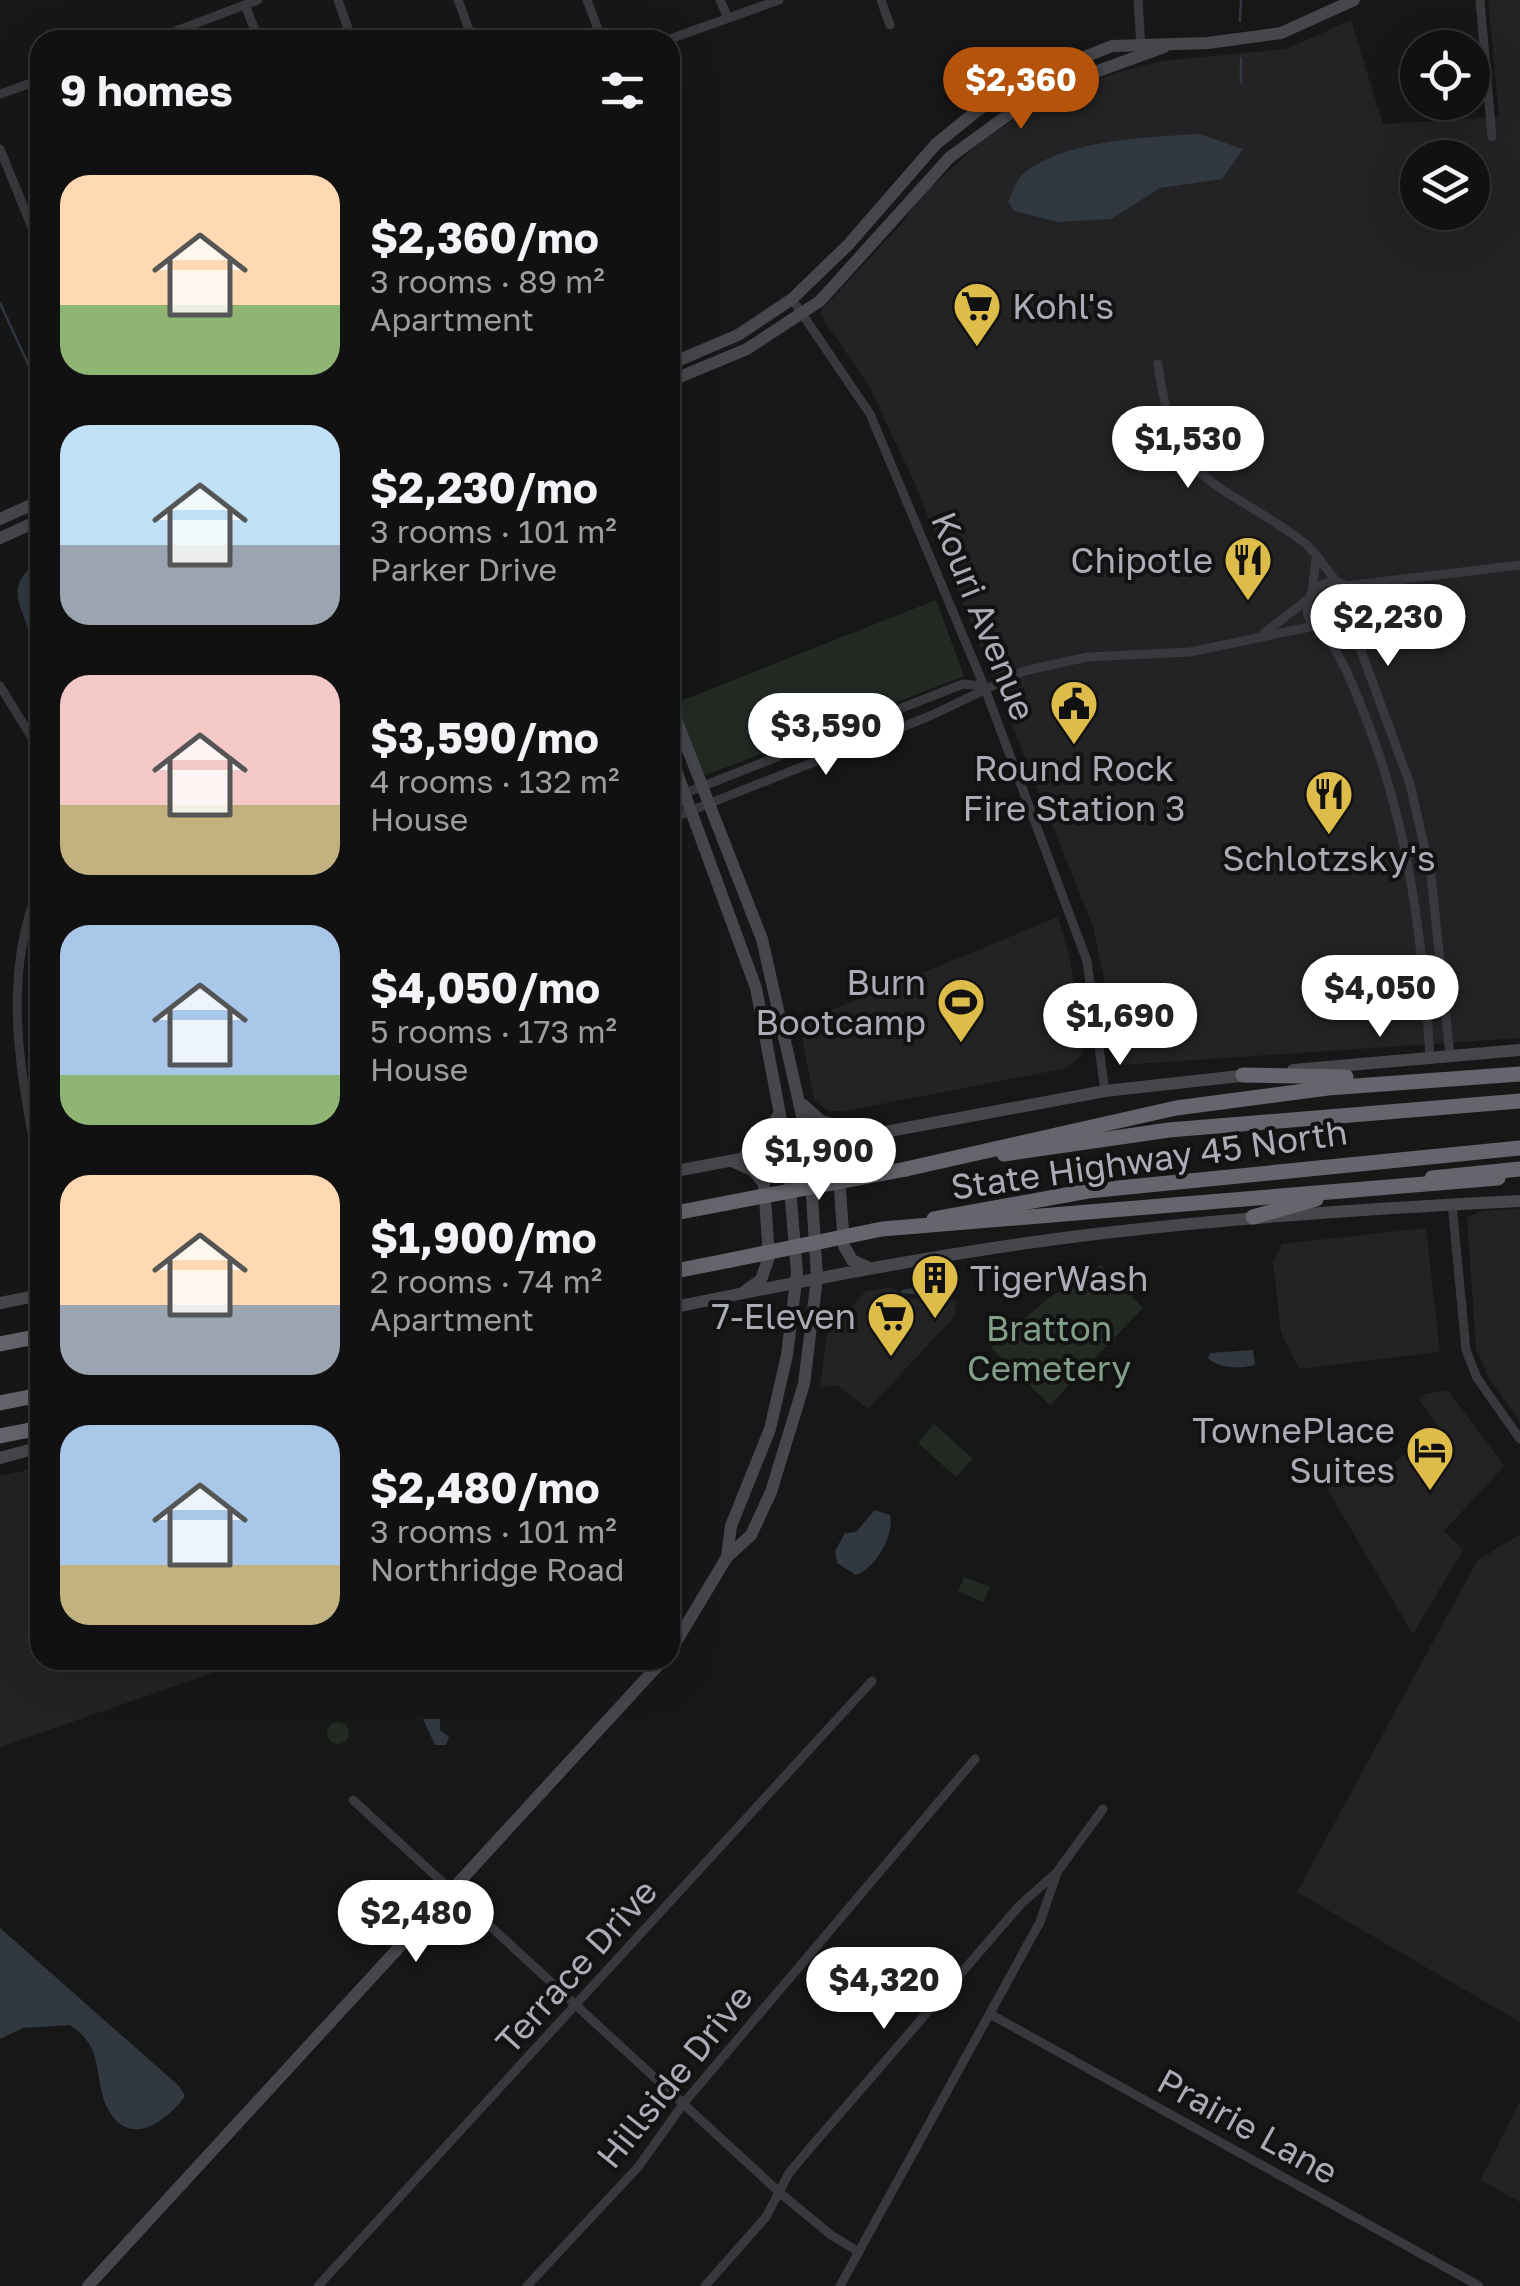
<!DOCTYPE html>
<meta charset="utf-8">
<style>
:root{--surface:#111112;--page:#1e1f20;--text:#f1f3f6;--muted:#9c9d9f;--line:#303132;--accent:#b45309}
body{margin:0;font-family:"Golos Text",sans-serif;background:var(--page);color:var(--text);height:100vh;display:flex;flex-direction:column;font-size:38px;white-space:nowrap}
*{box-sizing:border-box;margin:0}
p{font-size:32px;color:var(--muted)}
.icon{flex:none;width:55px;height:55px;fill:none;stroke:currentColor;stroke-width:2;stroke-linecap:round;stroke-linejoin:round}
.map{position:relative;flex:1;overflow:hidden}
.sheet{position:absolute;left:30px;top:30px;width:650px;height:1640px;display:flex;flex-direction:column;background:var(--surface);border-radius:30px;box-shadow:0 10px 40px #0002,0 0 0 2px var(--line)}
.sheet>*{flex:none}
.controls{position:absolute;left:1400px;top:30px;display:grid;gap:20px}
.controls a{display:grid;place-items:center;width:90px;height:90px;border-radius:50%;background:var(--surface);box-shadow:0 10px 40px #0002,0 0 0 2px var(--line);font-size:50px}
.price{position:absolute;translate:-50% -85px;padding:0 22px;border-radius:35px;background:#fff;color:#222;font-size:32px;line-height:65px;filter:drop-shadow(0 2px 5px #0008)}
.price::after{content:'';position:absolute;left:50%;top:60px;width:30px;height:22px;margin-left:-15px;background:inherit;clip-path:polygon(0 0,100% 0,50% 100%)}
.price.current{background:var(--accent);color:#fff}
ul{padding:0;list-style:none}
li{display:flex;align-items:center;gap:30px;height:250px;padding:0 30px}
li span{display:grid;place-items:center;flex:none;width:280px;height:200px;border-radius:30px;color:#555}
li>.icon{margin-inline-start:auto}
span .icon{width:120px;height:120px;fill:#fffc;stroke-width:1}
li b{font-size:42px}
h2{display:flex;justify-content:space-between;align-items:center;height:120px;padding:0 30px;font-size:42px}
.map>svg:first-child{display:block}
.built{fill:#232325;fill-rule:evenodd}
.green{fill:#232a24}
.water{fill:#313840}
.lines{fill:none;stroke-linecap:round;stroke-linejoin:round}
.stream{stroke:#313840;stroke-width:2.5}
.street{stroke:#38383d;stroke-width:9}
.secondary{stroke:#46474c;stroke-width:12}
.highway{stroke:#65666d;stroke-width:15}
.highway-bridge{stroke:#65666d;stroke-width:15}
.labels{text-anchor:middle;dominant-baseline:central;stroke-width:8;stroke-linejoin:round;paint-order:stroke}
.poi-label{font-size:35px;fill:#aaacb6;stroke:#121213;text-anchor:end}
.street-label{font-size:35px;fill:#aaacb6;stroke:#121213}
.park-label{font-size:35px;fill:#839f88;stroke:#121213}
</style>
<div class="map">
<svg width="1520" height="2286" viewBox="0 0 1520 2286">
<rect width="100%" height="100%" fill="#171718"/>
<g class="built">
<path d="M1488 0H1520V1038L1123 1065 1093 927 915 484 869 386 819 313 903 222 922 195 977 145 1020 115 1075 87 1116 73 1162 61 1286 49 1351 20 1383 124 1499 117ZM1418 158H1472V212H1418Z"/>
<polygon points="1058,917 1070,958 1083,1054 1067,1068 846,1111 829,1111 814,1100 801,1031 812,1018"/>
<polygon points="1520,1209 1520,1421 1489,1379 1476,1348 1467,1218 1481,1211"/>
<polygon points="1426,1228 1440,1352 1299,1369 1281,1332 1273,1262 1282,1244"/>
<polygon points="890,1287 912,1299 940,1296 957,1302 953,1318 868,1409 837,1385 820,1388 827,1332 866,1291"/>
<polygon points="1448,1390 1504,1466 1444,1531 1463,1550 1413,1634 1321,1479 1345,1465 1360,1488 1439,1428 1419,1400 1426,1394"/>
<polygon points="40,1467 40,1660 250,1660 0,1747 0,1476"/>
<polygon points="1520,1534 1520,2022 1297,1892 1477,1561"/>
<polygon points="1520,2102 1520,2202 1480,2180"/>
</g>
<g class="green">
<polygon points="936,600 964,676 703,776 673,704"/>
<polygon points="1101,1265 1143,1308 1050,1405 991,1348 1047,1299"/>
<polygon points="934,1424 973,1459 956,1477 918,1443"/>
<polygon points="964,1577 990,1587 983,1602 958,1591"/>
<circle cx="338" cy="1733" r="11"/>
</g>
<g class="water">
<path d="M1199 134 1243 149 1222 179 1160 188 1111 219 1058 222 1014 211 1008 202C1012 194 1016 180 1023 174 1062 140 1149 137 1199 134Z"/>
<path d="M40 560V672C37 662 36 650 32 640 22 604 2 587 40 560Z"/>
<polygon points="952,1281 931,1296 901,1293 902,1290"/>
<path d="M1253 1350 1255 1365C1240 1369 1220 1369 1208 1358L1210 1353Z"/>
<path d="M875 1510 890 1515C895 1534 875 1569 856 1575L837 1563 835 1551 845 1533 856 1532Z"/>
<polygon points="423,1719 440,1719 440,1730 449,1737 446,1745 435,1745"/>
<path d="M0 1928 179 2086 185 2096C168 2120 131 2149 109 2111 98 2092 100 2068 92 2049 87 2038 79 2032 70 2025L23 2028 0 2039Z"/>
</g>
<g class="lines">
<g class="stream">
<polyline points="1240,21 1241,0"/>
<polyline points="1241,58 1241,83"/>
<polyline points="0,303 40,390"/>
</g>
<g class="street">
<polyline points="338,0 352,40"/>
<polyline points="458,0 473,40"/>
<polyline points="587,0 602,40"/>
<polyline points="720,0 728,18"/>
<polyline points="881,0 890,25"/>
<polyline points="1138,0 1141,47"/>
<polyline points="1480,0 1492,137"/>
<polyline points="245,5 259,40"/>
<polyline points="152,40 258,0"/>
<polyline points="667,40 779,0"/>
<polyline points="0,94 40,80"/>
<polyline points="0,149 40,247"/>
<polyline points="792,299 870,414 984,686 1087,961 1105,1091"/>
<path d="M1158 364C1175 490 1214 476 1302 541 1316 551 1326 570 1338 583"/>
<circle cx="1333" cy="608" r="26"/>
<polyline points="1346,586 1520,565"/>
<polyline points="1312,591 1316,559"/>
<polyline points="1358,615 1401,585"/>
<polyline points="1356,618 1357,640 1410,784 1431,876 1450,1055"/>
<polyline points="1264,633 1307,600"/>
<path d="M1324 633C1343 658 1353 686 1365 716 1409 826 1422 938 1430 1056"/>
<polyline points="0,686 40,751"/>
<polyline points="670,799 963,684 984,686"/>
<polyline points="670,819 930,716 1024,671 1087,657 1190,652 1314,626"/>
<path d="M40 885C0 978 21 1077 40 1174"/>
<polyline points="1452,1204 1466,1350 1477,1378 1520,1439"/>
<polyline points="353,1800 779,2192 831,2235 859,2252"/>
<polyline points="990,2014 1479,2286"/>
<polyline points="318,2286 872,1681"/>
<polyline points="527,2286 639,2166 683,2104 975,1759"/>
<polyline points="705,2286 766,2217 789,2173 811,2147 1020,1905 1057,1872 1103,1809"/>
<polyline points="840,2286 1040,1922 1057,1873"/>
</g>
<g class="secondary">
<polyline points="670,364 738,335 792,299 848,245 936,144 978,110 1034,77 1112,46 1208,43 1281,33 1354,0"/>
<polyline points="670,381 747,349 820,301 950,157 1016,109 1076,79 1164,47"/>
<polyline points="0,519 40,501"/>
<polyline points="0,538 40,520"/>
<polyline points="670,704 762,939 809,1147 817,1278 804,1384 771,1492 751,1535 727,1557"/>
<polyline points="670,754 756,988 787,1151 797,1273 787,1355 770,1429 731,1526 727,1557 670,1652"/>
<polyline points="1293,1070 1520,1050"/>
<polyline points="802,1104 821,1121 863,1133"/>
<polyline points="745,1155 760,1146 779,1114"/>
<polyline points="734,1162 754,1171 764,1184 769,1257 761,1280 745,1291"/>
<polyline points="670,1172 1105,1091 1249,1075"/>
<polyline points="869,1268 852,1260 844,1246 839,1176 844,1160 874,1136"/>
<polyline points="0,1303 40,1295"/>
<path d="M670 1308C811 1279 953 1251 1096 1234 1237 1217 1378 1208 1520 1201"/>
<polyline points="0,1458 40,1447"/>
<polyline points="88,2286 663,1660"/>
</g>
<g class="highway">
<polyline points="1243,1075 1346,1077"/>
<polyline points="1004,1154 1169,1130 1520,1101"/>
<polyline points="906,1169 1176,1108 1328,1088 1520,1074"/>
<polyline points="1432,1178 1520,1169"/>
<polyline points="670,1214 727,1203"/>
<polyline points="1253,1217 1316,1199"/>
<polyline points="934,1219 1088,1191 1520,1148"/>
<polyline points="670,1272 731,1260"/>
<polyline points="0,1344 40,1336"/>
<polyline points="0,1403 40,1395"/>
<polyline points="0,1436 40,1428"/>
</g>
<g class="highway-bridge">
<polyline points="727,1203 906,1169"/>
<polyline points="731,1260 882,1229 1498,1178"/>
</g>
</g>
<defs>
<g id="supermarket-pin" transform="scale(2.5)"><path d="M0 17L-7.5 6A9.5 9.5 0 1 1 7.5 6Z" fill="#ddbc4a" stroke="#121213"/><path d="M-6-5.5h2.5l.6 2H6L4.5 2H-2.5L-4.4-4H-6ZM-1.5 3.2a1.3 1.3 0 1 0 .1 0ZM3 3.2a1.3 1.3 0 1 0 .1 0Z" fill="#111"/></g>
<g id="restaurant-pin" transform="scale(2.5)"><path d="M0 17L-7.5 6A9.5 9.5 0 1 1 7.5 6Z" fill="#ddbc4a" stroke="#121213"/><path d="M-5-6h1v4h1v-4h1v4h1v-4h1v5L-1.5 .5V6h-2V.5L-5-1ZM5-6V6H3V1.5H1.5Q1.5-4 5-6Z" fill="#111"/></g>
<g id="civic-pin" transform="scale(2.5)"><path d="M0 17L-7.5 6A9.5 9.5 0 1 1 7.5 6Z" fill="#ddbc4a" stroke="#121213"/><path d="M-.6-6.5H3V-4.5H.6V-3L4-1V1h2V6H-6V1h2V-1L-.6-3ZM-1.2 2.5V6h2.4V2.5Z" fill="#111"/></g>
<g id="stadium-pin" transform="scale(2.5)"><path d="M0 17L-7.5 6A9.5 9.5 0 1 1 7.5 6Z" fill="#ddbc4a" stroke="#121213"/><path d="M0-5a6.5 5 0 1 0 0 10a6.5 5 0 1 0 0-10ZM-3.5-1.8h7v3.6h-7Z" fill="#111"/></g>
<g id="building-pin" transform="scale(2.5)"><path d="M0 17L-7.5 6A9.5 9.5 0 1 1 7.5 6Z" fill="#ddbc4a" stroke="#121213"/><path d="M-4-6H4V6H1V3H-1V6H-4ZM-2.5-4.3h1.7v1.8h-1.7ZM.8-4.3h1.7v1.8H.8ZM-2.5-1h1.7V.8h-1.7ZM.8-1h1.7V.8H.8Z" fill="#111"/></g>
<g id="hotel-pin" transform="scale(2.5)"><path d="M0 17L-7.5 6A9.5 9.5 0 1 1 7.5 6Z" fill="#ddbc4a" stroke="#121213"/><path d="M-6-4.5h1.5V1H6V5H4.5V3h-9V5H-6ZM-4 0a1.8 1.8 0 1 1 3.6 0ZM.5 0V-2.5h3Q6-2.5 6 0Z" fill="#111"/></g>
</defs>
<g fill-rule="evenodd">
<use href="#supermarket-pin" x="977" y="306"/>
<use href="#restaurant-pin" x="1248" y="560"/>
<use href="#civic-pin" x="1074" y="704"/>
<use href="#restaurant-pin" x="1329" y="794"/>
<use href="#stadium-pin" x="961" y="1002"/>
<use href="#building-pin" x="935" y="1278"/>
<use href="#supermarket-pin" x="891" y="1316"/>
<use href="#hotel-pin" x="1430" y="1450"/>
</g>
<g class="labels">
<g class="poi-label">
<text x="1012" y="306" text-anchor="start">Kohl's</text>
<text x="1213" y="560">Chipotle</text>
<text x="1074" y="768" text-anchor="middle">Round Rock<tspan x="1074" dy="40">Fire Station 3</tspan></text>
<text x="1329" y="858" text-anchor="middle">Schlotzsky's</text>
<text x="926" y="982">Burn<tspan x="926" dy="40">Bootcamp</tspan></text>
<text x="970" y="1278" text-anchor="start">TigerWash</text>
<text x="856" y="1316">7-Eleven</text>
<text x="1395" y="1430">TownePlace<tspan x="1395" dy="40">Suites</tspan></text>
</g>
<g class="street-label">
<text transform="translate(984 616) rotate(68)">Kouri Avenue</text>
<text transform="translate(1149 1159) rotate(-8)">State Highway 45 North</text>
<text transform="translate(576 1966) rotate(-48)">Terrace Drive</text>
<text transform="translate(674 2076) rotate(-51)">Hillside Drive</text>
<text transform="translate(1248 2126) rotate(29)">Prairie Lane</text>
</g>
<g class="park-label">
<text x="1049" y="1328">Bratton<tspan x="1049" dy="40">Cemetery</tspan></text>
</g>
</g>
</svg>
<div class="controls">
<a><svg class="icon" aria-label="locate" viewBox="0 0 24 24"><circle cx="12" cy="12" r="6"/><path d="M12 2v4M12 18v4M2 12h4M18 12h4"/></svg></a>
<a><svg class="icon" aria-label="layers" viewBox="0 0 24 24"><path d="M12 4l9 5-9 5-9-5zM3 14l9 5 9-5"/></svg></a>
</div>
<b class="price current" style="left:1021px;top:132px">$2,360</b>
<b class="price" style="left:1188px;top:491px">$1,530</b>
<b class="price" style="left:1388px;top:669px">$2,230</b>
<b class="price" style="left:826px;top:778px">$3,590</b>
<b class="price" style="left:1380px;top:1040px">$4,050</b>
<b class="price" style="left:1120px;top:1068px">$1,690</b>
<b class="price" style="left:819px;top:1203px">$1,900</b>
<b class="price" style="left:416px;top:1965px">$2,480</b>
<b class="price" style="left:884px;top:2032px">$4,320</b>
<section class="sheet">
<h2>9 homes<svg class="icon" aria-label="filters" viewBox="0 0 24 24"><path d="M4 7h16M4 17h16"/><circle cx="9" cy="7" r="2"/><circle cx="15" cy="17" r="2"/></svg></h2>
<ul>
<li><span style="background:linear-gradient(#ffd9b3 65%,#8fb573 0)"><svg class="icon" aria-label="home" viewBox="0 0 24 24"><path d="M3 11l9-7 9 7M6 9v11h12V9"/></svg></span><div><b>$2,360/mo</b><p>3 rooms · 89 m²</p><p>Apartment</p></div></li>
<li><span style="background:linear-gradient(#bfe0f5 60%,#9aa5b1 0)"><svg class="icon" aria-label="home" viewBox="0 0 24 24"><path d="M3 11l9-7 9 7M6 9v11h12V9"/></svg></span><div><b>$2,230/mo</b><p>3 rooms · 101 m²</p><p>Parker Drive</p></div></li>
<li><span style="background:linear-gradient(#f6c9c9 65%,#c2b280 0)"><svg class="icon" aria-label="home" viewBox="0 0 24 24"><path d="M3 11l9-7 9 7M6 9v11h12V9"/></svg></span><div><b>$3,590/mo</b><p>4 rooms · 132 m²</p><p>House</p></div></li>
<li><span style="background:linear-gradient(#a9c7e8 75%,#8fb573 0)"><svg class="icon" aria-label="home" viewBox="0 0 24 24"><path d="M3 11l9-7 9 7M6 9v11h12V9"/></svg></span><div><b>$4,050/mo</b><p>5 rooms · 173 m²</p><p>House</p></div></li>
<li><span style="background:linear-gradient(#ffd9b3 65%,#9aa5b1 0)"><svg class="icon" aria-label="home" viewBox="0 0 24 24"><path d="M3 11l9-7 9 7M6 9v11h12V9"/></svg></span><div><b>$1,900/mo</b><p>2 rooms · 74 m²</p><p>Apartment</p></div></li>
<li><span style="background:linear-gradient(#a9c7e8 70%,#c2b280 0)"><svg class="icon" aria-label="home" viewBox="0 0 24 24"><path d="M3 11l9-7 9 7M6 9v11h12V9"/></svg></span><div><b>$2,480/mo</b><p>3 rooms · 101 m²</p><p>Northridge Road</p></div></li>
</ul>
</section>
</div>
